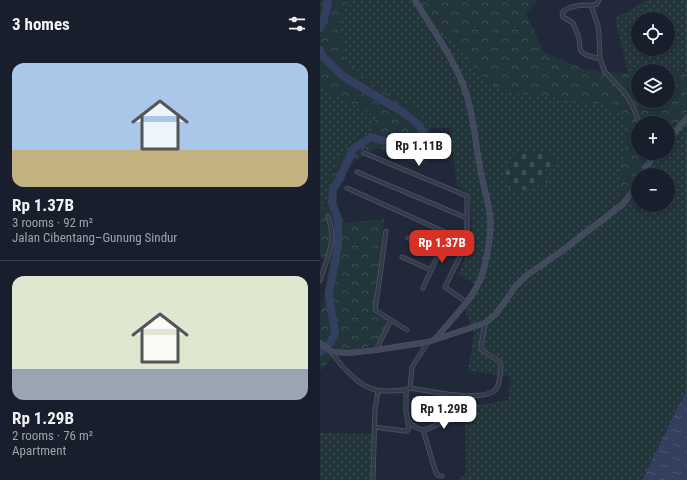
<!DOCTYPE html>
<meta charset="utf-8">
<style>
:root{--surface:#181e2b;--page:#252b37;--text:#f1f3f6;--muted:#9fa2a9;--line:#363c47;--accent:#d93025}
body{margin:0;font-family:"Roboto Condensed",sans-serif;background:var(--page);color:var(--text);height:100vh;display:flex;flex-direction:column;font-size:15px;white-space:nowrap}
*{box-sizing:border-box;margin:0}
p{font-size:13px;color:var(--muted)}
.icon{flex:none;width:22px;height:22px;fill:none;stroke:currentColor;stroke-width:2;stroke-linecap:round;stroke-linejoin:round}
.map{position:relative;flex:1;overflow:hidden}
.details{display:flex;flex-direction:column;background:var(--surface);width:320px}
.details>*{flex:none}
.tools{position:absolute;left:311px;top:12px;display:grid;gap:8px}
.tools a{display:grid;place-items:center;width:44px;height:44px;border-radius:50%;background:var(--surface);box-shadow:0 2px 6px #0003,0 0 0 1px var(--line);font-size:20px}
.price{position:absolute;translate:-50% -34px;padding:0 9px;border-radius:8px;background:#fff;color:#222;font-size:13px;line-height:26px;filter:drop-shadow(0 1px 2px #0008)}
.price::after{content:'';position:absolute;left:50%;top:24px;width:12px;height:9px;margin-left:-6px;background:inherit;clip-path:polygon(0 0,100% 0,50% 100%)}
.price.selected{background:var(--accent);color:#fff}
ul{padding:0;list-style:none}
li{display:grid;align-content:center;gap:8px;height:212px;padding:0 12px}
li+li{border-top:1px solid var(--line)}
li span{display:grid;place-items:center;height:124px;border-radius:12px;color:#555}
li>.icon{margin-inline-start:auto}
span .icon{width:72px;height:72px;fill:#fffc;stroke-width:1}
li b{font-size:17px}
h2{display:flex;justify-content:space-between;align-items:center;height:48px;padding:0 12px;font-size:17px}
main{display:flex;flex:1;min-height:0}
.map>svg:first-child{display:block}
.grass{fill:url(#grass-dots);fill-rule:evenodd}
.forest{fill:url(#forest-crowns);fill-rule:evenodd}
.cemetery{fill:url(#cemetery-stones)}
.water{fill:url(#water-ripples)}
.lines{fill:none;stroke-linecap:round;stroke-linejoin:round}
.river{stroke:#323f5f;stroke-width:8}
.street-casing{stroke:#4e5564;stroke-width:5}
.secondary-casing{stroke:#4e5564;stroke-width:6}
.street{stroke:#343a4a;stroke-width:3.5}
.secondary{stroke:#42495d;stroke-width:5}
</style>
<main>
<section class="details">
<h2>3 homes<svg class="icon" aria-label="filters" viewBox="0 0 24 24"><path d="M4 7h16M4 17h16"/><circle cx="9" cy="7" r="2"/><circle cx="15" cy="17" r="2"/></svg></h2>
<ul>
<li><span style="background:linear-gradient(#a9c7e8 70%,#c2b280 0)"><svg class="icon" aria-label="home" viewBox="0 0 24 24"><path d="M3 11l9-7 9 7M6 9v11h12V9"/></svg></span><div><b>Rp 1.37B</b><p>3 rooms · 92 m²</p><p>Jalan Cibentang–Gunung Sindur</p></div></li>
<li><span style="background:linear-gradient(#dfe7d0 75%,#9aa5b1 0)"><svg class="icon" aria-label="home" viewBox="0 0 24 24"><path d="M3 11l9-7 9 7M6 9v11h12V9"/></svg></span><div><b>Rp 1.29B</b><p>2 rooms · 76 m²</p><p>Apartment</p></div></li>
</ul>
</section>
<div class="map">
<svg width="367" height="480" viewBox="0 0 367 480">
<defs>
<pattern id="grass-dots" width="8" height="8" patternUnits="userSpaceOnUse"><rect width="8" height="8" fill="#22353a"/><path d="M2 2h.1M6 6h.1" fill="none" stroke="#405055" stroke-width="1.8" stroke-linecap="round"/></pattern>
<pattern id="forest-crowns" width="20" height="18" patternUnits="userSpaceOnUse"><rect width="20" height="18" fill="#22353a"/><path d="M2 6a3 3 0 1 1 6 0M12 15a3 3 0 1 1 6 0" fill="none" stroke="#405055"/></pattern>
<pattern id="cemetery-stones" width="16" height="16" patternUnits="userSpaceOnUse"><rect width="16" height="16" fill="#22353a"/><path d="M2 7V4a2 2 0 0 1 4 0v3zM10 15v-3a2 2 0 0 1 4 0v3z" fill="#405055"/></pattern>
<pattern id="water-ripples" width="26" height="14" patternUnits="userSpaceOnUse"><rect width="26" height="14" fill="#323f5f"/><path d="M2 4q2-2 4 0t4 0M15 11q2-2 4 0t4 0" fill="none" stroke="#4d5874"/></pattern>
</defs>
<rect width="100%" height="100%" fill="#202839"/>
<g class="grass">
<polygon points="27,0 94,0 189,92 285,105 303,116 307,141 297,204 318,180 318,205 348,205 348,175 322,175 340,153 348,153 348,144 367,121 367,391 359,405 322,480 139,480 146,473 145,407 188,400 191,377 148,371 154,334 143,306 156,284 138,275 152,241 150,196 137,185 130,128 109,128 93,107 56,88 24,58 20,20"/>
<path d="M328 0H367V71L328 68 308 73 295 18ZM318 19H348V49H318Z"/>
<polygon points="0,83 10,92 56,117 51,131 23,151 9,180 17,186 17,212 0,199"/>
<polygon points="0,433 53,434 52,480 0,480"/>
</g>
<g class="forest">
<polygon points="0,0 27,0 20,20 24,58 56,88 93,107 109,128 107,163 99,166 58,148 35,160 17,186 9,180 23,151 51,131 56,117 10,92 0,83"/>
<path d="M94 0H218L206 14 224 52 266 70 308 73 328 68 367 71V121L348 144V123H318V153H340L322 175H318V180L297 205 306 141 303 116 285 105 189 92 168 82ZM318 71H348V101H318Z"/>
<polygon points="0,199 17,212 26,223 64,219 55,310 67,319 60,344 16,354 0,371 0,317 10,261 0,256"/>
</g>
<polygon class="cemetery" points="229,151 236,163 226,169 227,183 190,193 185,173 195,153"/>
<polygon class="water" points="367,391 367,480 322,480 359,405"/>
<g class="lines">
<g class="river">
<polyline points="0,28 6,13 8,0"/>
<polyline points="0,50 1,55 23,76 84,113 100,126 103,136 101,151 93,154 75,144 51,137 33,149 20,178 13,189 12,203 18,219 18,246 9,294 15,333 10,343 0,352"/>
</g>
<g class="street-casing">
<g id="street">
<polyline points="279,0 277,4 273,5 272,8 278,26 279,35 280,59 285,72 304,92 312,104 319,123"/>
<path d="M273 5C263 5 248 5 242 13L243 17 253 23 259 38 260 49 262 52 266 55 280 59"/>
<polyline points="44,153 147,196 147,242"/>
<polyline points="37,172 147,218"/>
<polyline points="27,188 147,242 125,287 146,302"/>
<polyline points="66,231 59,283 55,310 87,330"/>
<polyline points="88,238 119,251"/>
<polyline points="82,257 111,270"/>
<path d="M0 281C4 268 11 251 12 238 12 230 10 223 8 216"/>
<polyline points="103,288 128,233"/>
<polyline points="56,350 71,320"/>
<path d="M12 352C21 367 39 386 56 390 60 391 65 391 69 391 76 391 84 391 90 388L92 367 108 342"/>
<path d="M90 388C108 391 159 402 174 391 181 386 180 372 181 365L180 362 162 350 161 346 165 323"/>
<polyline points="88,421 97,428 103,430 110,428 122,422 143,417"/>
<polyline points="54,427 85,431 87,431 89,429 86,411 86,390"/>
<polyline points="103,430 116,473 119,476 122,476"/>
<polyline points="53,480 55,409 58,391"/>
</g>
</g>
<g class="secondary-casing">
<g id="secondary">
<path d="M95 0C112 29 134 58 145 90 154 115 155 142 160 167 162 183 168 199 170 215 172 231 167 259 162 275 154 298 131 320 115 339"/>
<polyline points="348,140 367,118"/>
<polyline points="323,175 327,166 336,153"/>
<polyline points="0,343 12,352 29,353 56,350 108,342 165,323 176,314 195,287 207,275 239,253 303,204 318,184"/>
</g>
</g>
<use href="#street" class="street"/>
<use href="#secondary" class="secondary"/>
</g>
</svg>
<div class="tools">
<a><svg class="icon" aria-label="locate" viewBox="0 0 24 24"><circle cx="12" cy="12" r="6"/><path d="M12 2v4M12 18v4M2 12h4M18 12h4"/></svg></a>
<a><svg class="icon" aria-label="layers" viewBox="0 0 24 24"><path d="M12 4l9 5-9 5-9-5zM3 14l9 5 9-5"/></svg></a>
<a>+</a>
<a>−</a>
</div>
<b class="price" style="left:99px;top:167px">Rp 1.11B</b>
<b class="price selected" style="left:122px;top:264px">Rp 1.37B</b>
<b class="price" style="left:124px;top:430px">Rp 1.29B</b>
</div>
</main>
